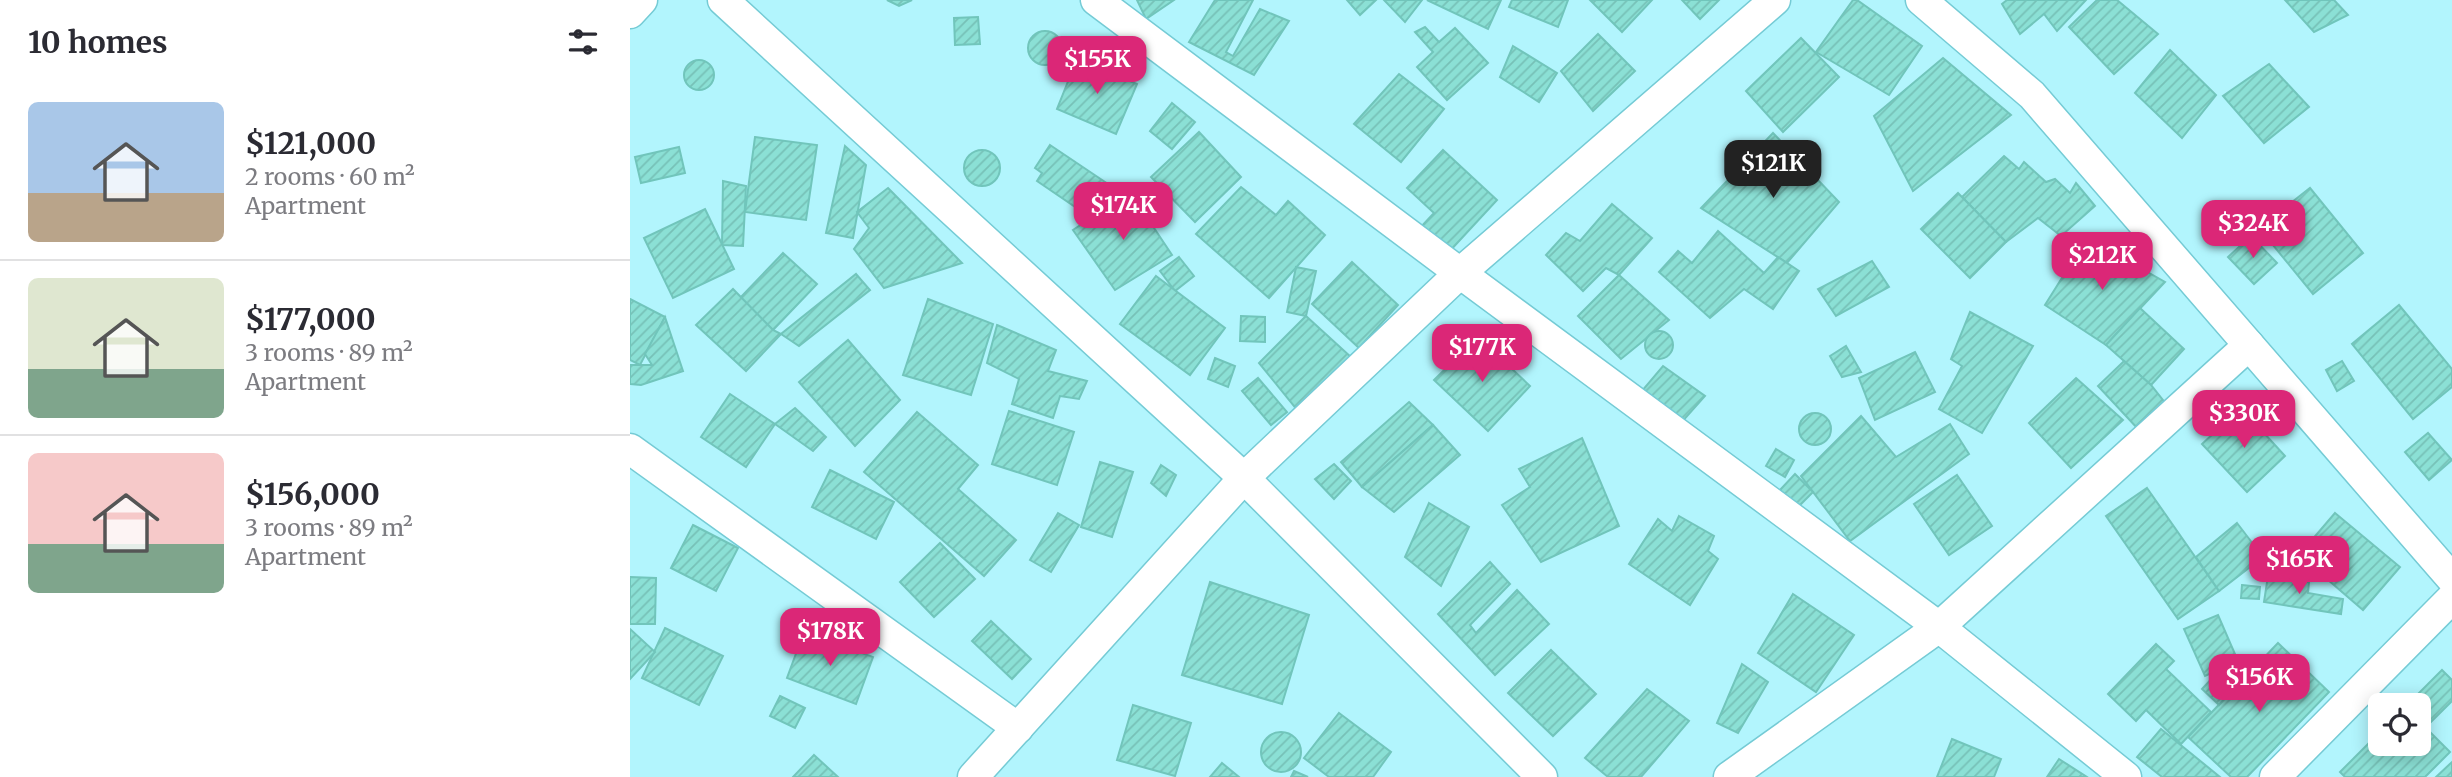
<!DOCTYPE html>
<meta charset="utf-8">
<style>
:root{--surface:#fff;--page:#f7f7f7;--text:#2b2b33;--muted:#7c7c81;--line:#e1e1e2;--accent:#db2777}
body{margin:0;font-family:Merriweather,serif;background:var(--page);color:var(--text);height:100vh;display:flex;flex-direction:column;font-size:26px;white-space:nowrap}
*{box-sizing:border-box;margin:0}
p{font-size:23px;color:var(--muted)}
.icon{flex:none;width:38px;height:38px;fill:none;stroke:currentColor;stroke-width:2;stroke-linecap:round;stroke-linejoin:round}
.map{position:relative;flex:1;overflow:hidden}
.details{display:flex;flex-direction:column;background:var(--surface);width:630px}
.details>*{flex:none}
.fabs{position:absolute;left:1738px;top:693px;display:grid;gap:14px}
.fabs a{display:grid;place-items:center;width:63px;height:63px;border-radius:10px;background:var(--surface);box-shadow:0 4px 18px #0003;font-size:35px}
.price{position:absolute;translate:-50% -60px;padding:0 16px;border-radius:14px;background:var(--accent);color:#fff;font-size:23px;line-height:46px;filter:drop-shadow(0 2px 4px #0008)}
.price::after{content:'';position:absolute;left:50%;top:42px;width:21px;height:16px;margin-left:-10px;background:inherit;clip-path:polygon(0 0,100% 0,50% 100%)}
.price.on{background:#222;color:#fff}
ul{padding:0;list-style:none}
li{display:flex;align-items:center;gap:21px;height:175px;padding:0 28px}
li+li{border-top:2px solid var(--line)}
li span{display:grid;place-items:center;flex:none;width:196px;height:140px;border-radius:10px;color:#555}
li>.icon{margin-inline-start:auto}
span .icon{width:84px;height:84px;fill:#fffc;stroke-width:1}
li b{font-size:30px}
h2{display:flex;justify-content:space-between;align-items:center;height:84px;padding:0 28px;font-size:30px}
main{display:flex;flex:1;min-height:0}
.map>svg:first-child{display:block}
.building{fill:url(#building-hatch);stroke:#71c5bb;stroke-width:2}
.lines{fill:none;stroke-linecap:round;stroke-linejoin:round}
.street-casing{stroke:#75cbd5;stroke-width:33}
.street{stroke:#fff;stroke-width:30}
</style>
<main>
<section class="details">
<h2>10 homes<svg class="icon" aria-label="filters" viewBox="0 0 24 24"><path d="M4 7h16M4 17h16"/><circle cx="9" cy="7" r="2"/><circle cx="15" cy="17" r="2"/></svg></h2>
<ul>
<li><span style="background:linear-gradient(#a9c7e8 65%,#b9a48a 0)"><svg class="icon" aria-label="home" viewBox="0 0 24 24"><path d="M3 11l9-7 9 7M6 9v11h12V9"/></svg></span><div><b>$121,000</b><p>2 rooms · 60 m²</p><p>Apartment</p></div></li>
<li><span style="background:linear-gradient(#dfe7d0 65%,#7fa58c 0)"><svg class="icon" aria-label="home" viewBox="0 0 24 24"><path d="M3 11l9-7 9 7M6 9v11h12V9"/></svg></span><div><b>$177,000</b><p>3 rooms · 89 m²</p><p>Apartment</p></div></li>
<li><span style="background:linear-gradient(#f6c9c9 65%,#7fa58c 0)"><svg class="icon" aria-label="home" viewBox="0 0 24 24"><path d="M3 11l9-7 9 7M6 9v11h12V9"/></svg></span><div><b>$156,000</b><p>3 rooms · 89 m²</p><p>Apartment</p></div></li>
</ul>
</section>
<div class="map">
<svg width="1822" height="777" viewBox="0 0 1822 777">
<defs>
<pattern id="building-hatch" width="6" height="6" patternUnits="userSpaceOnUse" patternTransform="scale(1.75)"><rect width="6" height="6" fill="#8be0d5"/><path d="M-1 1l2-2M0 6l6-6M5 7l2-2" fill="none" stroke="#77c1b7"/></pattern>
</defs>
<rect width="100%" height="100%" fill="#b2f5fd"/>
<g class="building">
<polygon points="257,0 282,0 269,6"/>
<polygon points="507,0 544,0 516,19"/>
<polygon points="585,0 623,0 596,52 603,56 630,9 659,21 624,75 559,42"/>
<polygon points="717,0 746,0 730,15"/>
<polygon points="754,0 792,0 775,22"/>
<polygon points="797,0 871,0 858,29"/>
<polygon points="882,0 938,0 928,27 879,7"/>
<polygon points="960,0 1022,0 992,32"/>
<polygon points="1052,0 1089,0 1070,19"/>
<polygon points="1223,0 1227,0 1292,46 1259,95 1186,52"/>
<polygon points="1377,0 1456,0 1427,31 1414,14 1390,34 1372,4"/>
<polygon points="1467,0 1487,0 1528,34 1484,74 1439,27"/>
<polygon points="1655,0 1704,0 1718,15 1684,32"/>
<polygon points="348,17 350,44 325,45 324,18"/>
<polygon points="795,27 809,42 825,28 858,63 817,100 787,67 803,52 785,32"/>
<circle cx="415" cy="48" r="17"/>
<polygon points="968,34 1005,71 963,111 931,71"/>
<polygon points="1171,38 1209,77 1153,132 1116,91"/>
<polygon points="883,46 927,73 909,102 870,77"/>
<polygon points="1540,50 1586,95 1552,138 1505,93"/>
<polygon points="1313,58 1381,115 1283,191 1244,116"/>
<polygon points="447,59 507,84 486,134 427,109"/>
<circle cx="69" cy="75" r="15"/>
<polygon points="1639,64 1679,107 1634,143 1593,96"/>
<polygon points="769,74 814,109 771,162 724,124"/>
<polygon points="542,103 565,122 542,149 520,131"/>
<polygon points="569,132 611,177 565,222 521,177"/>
<polygon points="1143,133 1209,202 1157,263 1071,208"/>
<polygon points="125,137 187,145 176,220 115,212"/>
<polygon points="420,145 481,186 460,217 407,181 412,173 405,168"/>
<polygon points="215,146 236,165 223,238 196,233"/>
<polygon points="49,147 55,173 11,183 5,157"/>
<circle cx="352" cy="168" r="18"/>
<polygon points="813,150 867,200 817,254 789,229 804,213 777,188"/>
<polygon points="1374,156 1389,169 1394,162 1416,182 1425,179 1440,193 1446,183 1465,206 1431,236 1408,218 1376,242 1332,197"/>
<polygon points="93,181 116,186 113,246 92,245"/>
<polygon points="611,187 646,215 658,201 695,235 639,298 566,234"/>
<polygon points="258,188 332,263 254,288 224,249 239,228 227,212"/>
<polygon points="1680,188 1733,253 1683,294 1629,228"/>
<polygon points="500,192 542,255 485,290 443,230"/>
<polygon points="1328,193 1376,242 1340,278 1291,229"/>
<polygon points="982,204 1022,238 989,275 976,268 953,291 916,255 936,233 950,241"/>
<polygon points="75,209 104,269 43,298 14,238"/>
<polygon points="1088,231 1134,273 1148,257 1169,271 1143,309 1114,289 1080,318 1029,272 1048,251 1062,263"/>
<polygon points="1621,236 1647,263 1624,284 1598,257"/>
<polygon points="1457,238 1535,282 1476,345 1415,305"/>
<polygon points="153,253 187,284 143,330 110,298"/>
<polygon points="549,257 564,276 545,291 530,271"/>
<polygon points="1242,261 1259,287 1206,316 1188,289"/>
<polygon points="722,262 768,305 729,348 682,304"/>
<polygon points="666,267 686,271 676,316 657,312"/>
<polygon points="226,274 240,290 169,346 151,334"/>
<polygon points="989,275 1039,320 991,359 948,316"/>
<polygon points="526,276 595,328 560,375 490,324"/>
<polygon points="103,289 143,330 151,334 116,371 66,325"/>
<polygon points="0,299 35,317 10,365 0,360"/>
<polygon points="298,299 363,324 341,395 273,375"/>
<polygon points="1769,305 1822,369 1822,387 1783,419 1722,344"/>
<polygon points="1510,308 1554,349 1521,385 1476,345"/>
<polygon points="1340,312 1403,346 1352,433 1309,409 1332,366 1321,359"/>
<polygon points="611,316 635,317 635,342 610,341"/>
<polygon points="676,316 722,358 668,411 629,363"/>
<polygon points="35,317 53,371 11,385 0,384 0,365 22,365 15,354"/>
<polygon points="367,325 426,350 418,371 457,381 449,399 430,396 423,418 382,404 389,379 357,363"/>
<circle cx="1029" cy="345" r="14"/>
<polygon points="848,337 900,386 858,431 804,380"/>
<polygon points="218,340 270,400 225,446 169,382"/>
<polygon points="1216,346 1231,372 1212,377 1200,356"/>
<polygon points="1285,352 1305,392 1245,420 1229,378"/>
<polygon points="585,358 605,366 598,387 578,379"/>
<polygon points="1494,361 1521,385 1536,404 1509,430 1468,386"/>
<polygon points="1712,361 1724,381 1707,391 1696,370"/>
<polygon points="1033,366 1075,396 1051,423 1011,392"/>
<polygon points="628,378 657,412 641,425 612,391"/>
<polygon points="1446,378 1493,420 1441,468 1399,423"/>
<polygon points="100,394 145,424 116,467 71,437"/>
<polygon points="779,402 803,425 732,487 711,462"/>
<polygon points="165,408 196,437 183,451 145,424"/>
<polygon points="1611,408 1655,456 1617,492 1572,444"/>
<polygon points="379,411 444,432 427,485 362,464"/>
<polygon points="287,412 348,465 328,489 386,540 354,576 234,472"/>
<circle cx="1185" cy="429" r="16"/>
<polygon points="1231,416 1266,457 1320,424 1339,454 1220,541 1171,476"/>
<polygon points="803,425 830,455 764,512 732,487"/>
<polygon points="1798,433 1822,460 1799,480 1775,452"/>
<polygon points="952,438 989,526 911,562 872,505 900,487 889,469"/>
<polygon points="1146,449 1164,460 1155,477 1136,466"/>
<polygon points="470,462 503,472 482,537 451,527"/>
<polygon points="704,464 721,481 704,499 685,479"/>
<polygon points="531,465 546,475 536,496 521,483"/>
<polygon points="200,470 264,502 246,539 182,507"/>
<polygon points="1165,474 1183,492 1168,507 1150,490"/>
<polygon points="1327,475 1362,526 1319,555 1284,504"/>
<polygon points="1517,488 1589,591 1548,619 1476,516"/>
<polygon points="799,503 839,527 811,586 775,557"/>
<polygon points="428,513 449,525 421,572 400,560"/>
<polygon points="1705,513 1770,567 1733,610 1669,555"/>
<polygon points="1049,516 1084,536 1078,551 1088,559 1060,605 999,564 1028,519 1042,531"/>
<polygon points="1607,523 1633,557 1589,591 1566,557"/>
<polygon points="63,525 108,548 86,591 41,568"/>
<polygon points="310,543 345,579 304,617 270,582"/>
<polygon points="860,562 880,584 840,625 846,633 887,590 919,624 865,675 808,614"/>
<polygon points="1638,576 1679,582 1678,593 1713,599 1711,614 1634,602"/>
<polygon points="0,577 26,578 25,624 0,624"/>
<polygon points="580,582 679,615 652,704 552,675"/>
<polygon points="1612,585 1630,587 1629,599 1611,598"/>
<polygon points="1163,594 1224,635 1186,692 1128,653"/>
<polygon points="1588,615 1608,661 1575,676 1554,629"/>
<polygon points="361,621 401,659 382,679 342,641"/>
<polygon points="35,628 93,656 69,705 12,678"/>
<polygon points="0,629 25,652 0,679"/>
<polygon points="174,632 243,657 226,704 157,678"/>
<polygon points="1648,643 1699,692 1617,777 1601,777 1558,737"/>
<polygon points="1526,644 1544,661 1536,669 1581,712 1551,744 1516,710 1506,721 1478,694"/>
<polygon points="921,650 966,694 923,736 878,693"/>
<polygon points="1112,664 1138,682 1108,733 1087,723"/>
<polygon points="1812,670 1822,680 1822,701 1796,727 1788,720 1788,705 1777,705"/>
<polygon points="1587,673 1603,689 1589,705 1572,689"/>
<polygon points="1017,689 1059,721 1011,777 978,777 955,758"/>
<polygon points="150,696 175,708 165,728 140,716"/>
<polygon points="503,705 561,723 545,776 487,760"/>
<polygon points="709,713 761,752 743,777 699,777 674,758"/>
<polygon points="1788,720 1820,752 1795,777 1715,777 1710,772 1750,732 1750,744 1788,744"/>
<polygon points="1531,729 1590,777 1532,777 1507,757"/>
<circle cx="651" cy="752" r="20"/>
<polygon points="1322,739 1371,759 1364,777 1307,777"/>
<polygon points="184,755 208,777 163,777"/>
<polygon points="1429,759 1457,777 1417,777"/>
<polygon points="1822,762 1822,777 1806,777"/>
<polygon points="592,763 609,777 580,777"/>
<polygon points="664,771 678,777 661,777"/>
</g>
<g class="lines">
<g class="street-casing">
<g id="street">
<polyline points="93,0 614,478 912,777"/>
<polyline points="466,0 830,273 1309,627 1496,777"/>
<polyline points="1291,0 1402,95 1822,579"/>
<polyline points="0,13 12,0"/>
<polyline points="0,449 388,728"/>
<polyline points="343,777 614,478 830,273 1145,0"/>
<polyline points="1099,777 1309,627 1619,345"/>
<polyline points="1645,777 1822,598"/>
</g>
</g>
<use href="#street" class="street"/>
</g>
</svg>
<div class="fabs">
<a><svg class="icon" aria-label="locate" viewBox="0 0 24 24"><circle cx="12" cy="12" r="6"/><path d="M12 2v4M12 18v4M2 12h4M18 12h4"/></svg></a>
</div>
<b class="price" style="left:467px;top:96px">$155K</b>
<b class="price on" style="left:1143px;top:200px">$121K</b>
<b class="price" style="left:493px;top:242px">$174K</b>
<b class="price" style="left:1623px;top:260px">$324K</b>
<b class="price" style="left:1472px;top:292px">$212K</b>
<b class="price" style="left:852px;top:384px">$177K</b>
<b class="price" style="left:1614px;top:450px">$330K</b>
<b class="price" style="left:1669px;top:596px">$165K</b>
<b class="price" style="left:200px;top:668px">$178K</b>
<b class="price" style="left:1629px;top:714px">$156K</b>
</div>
</main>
